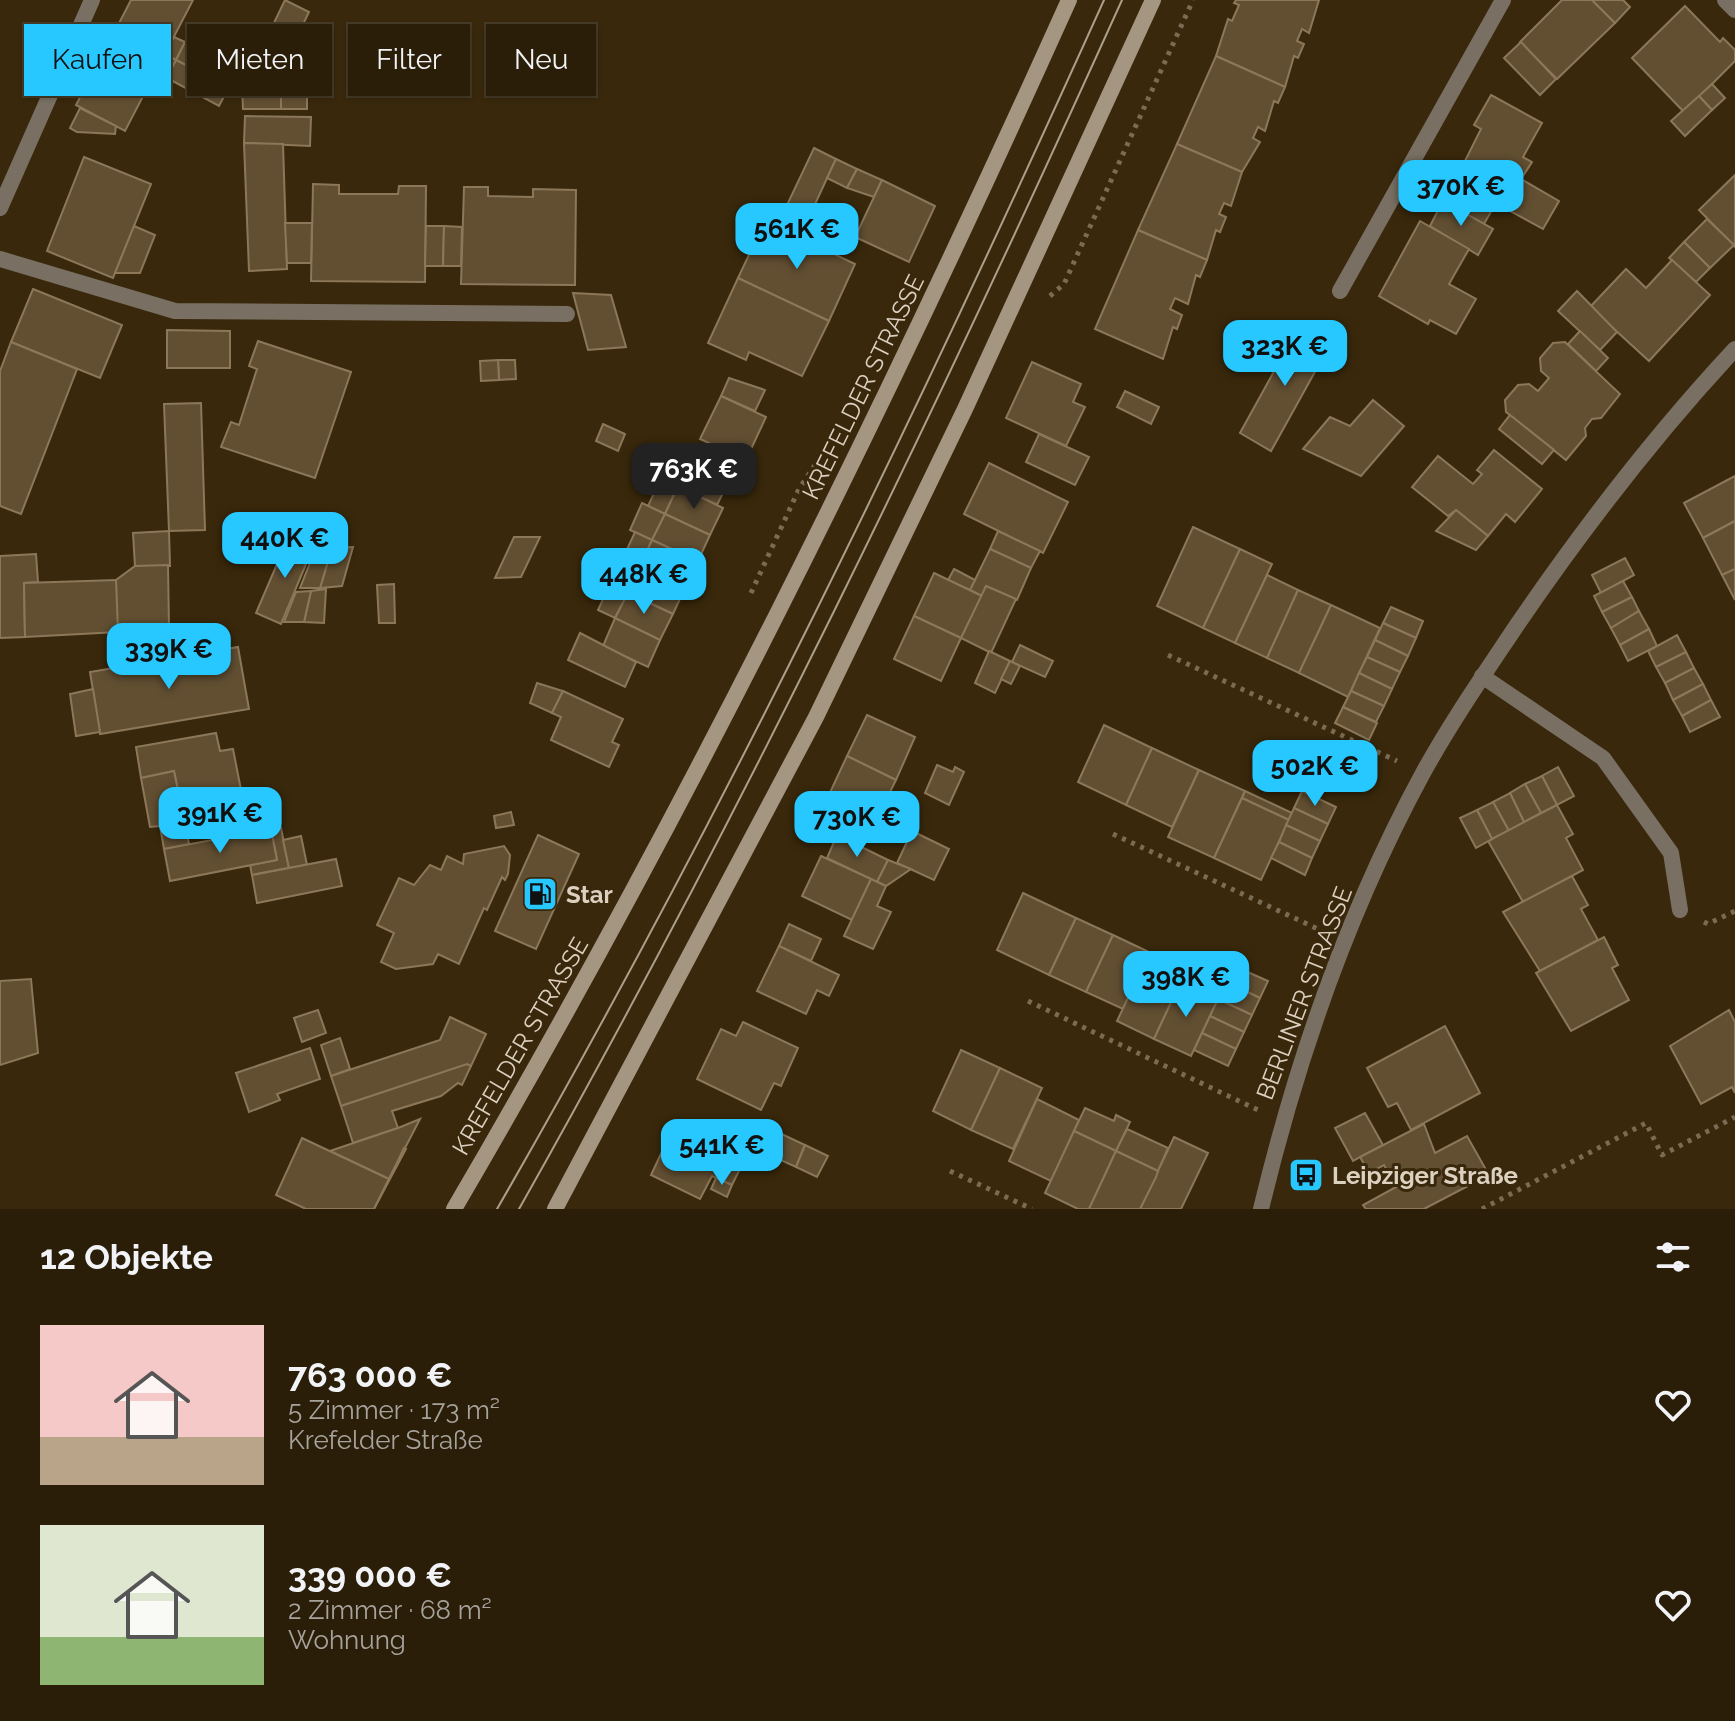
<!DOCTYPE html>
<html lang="de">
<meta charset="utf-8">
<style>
:root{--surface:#2b1e08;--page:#372b16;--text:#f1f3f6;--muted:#a6a29c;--line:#473c29;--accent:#27c8ff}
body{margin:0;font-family:Raleway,sans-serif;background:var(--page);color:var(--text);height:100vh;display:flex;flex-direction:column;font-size:30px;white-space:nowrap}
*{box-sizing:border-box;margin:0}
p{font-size:26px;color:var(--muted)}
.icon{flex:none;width:44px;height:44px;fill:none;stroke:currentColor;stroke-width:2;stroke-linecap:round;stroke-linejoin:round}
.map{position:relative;height:1209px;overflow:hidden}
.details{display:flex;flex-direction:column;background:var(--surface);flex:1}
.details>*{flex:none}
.banner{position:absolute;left:24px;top:24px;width:800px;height:72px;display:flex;gap:16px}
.price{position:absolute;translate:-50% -68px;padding:0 18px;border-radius:16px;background:var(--accent);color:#111;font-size:26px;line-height:52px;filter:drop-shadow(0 2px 4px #0008)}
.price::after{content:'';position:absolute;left:50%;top:48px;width:24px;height:18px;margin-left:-12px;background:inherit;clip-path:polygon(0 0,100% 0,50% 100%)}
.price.selected{background:#222;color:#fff}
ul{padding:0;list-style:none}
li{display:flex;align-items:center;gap:24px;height:200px;padding:0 40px}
li span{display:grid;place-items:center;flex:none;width:224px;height:160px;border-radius:0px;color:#555}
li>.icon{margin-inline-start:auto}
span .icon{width:96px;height:96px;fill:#fffc;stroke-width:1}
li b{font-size:34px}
h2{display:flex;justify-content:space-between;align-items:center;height:96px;padding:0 40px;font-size:34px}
.pill{padding:0 28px;border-radius:0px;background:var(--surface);box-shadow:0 2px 6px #0004,0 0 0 2px var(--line);font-size:28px;line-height:72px}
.pill.selected{background:var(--accent);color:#111}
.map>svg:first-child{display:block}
.building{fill:#624f32;stroke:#8c7759;stroke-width:2}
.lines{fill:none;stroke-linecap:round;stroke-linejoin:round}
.path{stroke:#7a6c54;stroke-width:5;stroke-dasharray:4 6;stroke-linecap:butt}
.lane{stroke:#797063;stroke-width:16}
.street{stroke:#797063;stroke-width:16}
.secondary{stroke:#a59682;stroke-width:16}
.tram{stroke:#ac9f8b;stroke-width:2}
.labels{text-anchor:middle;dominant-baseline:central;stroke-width:6;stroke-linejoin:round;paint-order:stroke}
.street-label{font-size:24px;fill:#dcd1c1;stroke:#39280b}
.poi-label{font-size:24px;font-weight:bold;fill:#dcd1c1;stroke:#39280b;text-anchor:start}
</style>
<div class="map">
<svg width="1735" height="1209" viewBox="0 0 1735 1209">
<rect width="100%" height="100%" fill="#39280b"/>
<g class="building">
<polygon points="131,0 193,0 165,54 116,29"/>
<polygon points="285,0 309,12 299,33 288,28 284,37 269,33"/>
<polygon points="1236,0 1319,0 1309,33 1302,29 1297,41 1304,44 1298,58 1294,56 1285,87 1216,56 1228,19 1232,21 1239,5 1234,3"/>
<polygon points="1562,0 1592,0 1615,23 1557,79 1520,42"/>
<polygon points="1592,0 1623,0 1630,7 1615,23"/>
<polygon points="1685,6 1720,42 1723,38 1735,50 1735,61 1684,112 1632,58"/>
<polygon points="116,29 165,54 125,131 76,105"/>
<polygon points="174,37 185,42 176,60 165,54"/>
<polygon points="185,42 237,70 228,87 176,60"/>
<polygon points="1521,42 1556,79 1540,95 1504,58"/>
<polygon points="165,54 176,60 167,78 156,72"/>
<polygon points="1216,56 1285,87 1278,103 1274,101 1265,131 1258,127 1253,138 1260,142 1242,172 1177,144"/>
<polygon points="176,60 229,87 219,106 167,78"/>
<polygon points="1712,84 1725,98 1712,110 1699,96"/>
<polygon points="242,87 281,87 281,109 243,109"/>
<rect x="281" y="87" width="26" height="22"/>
<polygon points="1491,95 1542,123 1523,157 1532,162 1521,179 1559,201 1543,229 1455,181 1481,129 1474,125"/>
<polygon points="1699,96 1712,110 1685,136 1671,121"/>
<polygon points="80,108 116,126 115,134 77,132 70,128"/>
<polygon points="245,116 311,117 310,146 244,143"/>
<polygon points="244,143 283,144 287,269 249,271"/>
<polygon points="1177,144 1242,172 1231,206 1224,203 1219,214 1226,217 1220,232 1216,230 1207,260 1138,230"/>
<polygon points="814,148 836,159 810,215 787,205"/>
<polygon points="84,157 151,184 113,278 47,251"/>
<polygon points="836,159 857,169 847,188 827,178"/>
<polygon points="857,169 882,180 874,197 847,188"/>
<polygon points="1735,175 1735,247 1699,210"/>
<polygon points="882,180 935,206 909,262 855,237"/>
<polygon points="1455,181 1496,203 1484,224 1443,201"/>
<polygon points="313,184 339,185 339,194 398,194 399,186 426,186 425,282 311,281"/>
<polygon points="464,187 488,187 488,196 533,197 533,189 576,190 575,285 461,284"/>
<polygon points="1443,201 1493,229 1478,255 1430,226"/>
<polygon points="1707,219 1734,245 1710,268 1684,242"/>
<polygon points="765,221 855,264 829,321 738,278"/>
<polygon points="1420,221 1469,249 1449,284 1476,299 1456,334 1430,320 1428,324 1379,296"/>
<polygon points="285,223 312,223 311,263 287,263"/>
<polygon points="134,226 155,235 140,273 115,273"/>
<polygon points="426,226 444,226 443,266 425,266"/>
<polygon points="444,226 462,227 461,266 443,266"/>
<polygon points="1138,230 1207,260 1200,277 1196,275 1188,304 1175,298 1170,309 1182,315 1177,329 1173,327 1163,359 1095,329"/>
<polygon points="1684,242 1710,268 1696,282 1669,258"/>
<polygon points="1672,260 1710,295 1649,361 1590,307 1626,269 1646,288"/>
<polygon points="738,278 829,321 802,376 749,352 746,360 708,343"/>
<polygon points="33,289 122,325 100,378 11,342"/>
<polygon points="1577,291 1617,332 1600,350 1558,311"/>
<polygon points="573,293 611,295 626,347 588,350"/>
<polygon points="1299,326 1331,343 1271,451 1240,433"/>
<polygon points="167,330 230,331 230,368 167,368"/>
<polygon points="1580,331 1608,358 1596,371 1568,344"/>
<polygon points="258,341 351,372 315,478 221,447 231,422 239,425 257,369 249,366"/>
<polygon points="11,342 77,369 21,514 0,506 0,371"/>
<polygon points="1565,342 1620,394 1601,418 1592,419 1585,428 1586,436 1566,460 1506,412 1505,400 1518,385 1529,384 1538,391 1549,378 1541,371 1540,358 1553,343"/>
<polygon points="498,360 515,360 516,379 499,380"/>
<polygon points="498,360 499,380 481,381 480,361"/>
<polygon points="1032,362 1081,384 1073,402 1085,407 1066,446 1006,418"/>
<polygon points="729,378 765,390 755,411 721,396"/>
<polygon points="1125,391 1159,407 1151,424 1117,407"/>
<polygon points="721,396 766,417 746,460 700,439"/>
<polygon points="1373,400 1404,426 1361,476 1303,449 1330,417 1350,426"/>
<polygon points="201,403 205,530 169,531 164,404"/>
<polygon points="1510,415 1554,450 1542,464 1499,429"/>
<polygon points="603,424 625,434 618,451 596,441"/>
<polygon points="1039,434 1089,457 1075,485 1026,462"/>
<polygon points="1494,450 1542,489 1515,522 1506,514 1488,536 1456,510 1448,516 1412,487 1438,456 1473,484 1482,474 1477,470"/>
<polygon points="989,463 1068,502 1043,553 964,514"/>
<polygon points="688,464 728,483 717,505 678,486"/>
<polygon points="1735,476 1735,521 1703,538 1684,503"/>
<polygon points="661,478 678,486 665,514 648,506"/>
<polygon points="678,486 723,508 710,535 665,514"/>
<polygon points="642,503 665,514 652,540 630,530"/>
<polygon points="1456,510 1488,536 1476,550 1436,531"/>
<polygon points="665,514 710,535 698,561 652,540"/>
<polygon points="1735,521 1735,569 1722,575 1703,538"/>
<polygon points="1193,527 1240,549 1203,628 1157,606"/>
<polygon points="169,531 170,566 135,566 133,533"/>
<polygon points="998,531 1040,551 1031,568 990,549"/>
<polygon points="635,532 652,540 640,566 623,558"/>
<polygon points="289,536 314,545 281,624 256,613"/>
<polygon points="514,537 540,537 521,577 495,578"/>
<polygon points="652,540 698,561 685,588 640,566"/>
<polygon points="353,547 342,586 320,588 332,548"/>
<polygon points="316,548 332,548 320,588 300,588"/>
<polygon points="990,549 1031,568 1017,600 986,586 982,596 970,590"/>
<polygon points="1240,549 1272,564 1235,643 1203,628"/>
<polygon points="36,554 38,582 24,583 25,637 0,638 0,556"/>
<polygon points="623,558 640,566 628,593 610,584"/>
<polygon points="1625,558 1634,575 1601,593 1592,575"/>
<polygon points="168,565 169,628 117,631 116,580 135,566"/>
<polygon points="640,566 685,588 673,614 628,593"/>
<polygon points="954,569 975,580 970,590 948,580"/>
<polygon points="1735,569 1735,600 1722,575"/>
<polygon points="934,573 982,596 961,638 914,616"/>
<polygon points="1267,575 1298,590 1267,658 1235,643"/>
<polygon points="116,580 118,632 25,637 24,583"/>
<polygon points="1623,581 1632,597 1602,612 1594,596"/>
<polygon points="394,584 395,623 379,623 377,585"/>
<polygon points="610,584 628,593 615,618 598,610"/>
<polygon points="986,586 1016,599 991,653 961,638"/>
<polygon points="326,589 324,623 304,622 311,591"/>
<polygon points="1298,590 1331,605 1299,673 1267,658"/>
<polygon points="311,591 304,622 284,622 296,592"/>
<polygon points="628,593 673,614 660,640 615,618"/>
<polygon points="1632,597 1639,611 1611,628 1602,612"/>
<polygon points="1331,605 1380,628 1348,697 1299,673"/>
<polygon points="1391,607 1423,621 1416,638 1383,623"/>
<polygon points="1639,611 1649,629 1620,645 1611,628"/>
<polygon points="914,616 961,638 941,681 894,659"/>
<polygon points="615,618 660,640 648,667 603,646"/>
<polygon points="1383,623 1416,638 1408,656 1375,640"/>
<polygon points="1649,629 1657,646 1628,661 1620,645"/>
<polygon points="580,633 636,662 625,687 568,660"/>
<polygon points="1677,635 1686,652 1656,667 1648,651"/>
<polygon points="1375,640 1408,656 1400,672 1367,657"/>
<polygon points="1020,645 1053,661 1045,677 1012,662"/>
<polygon points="238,647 249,709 100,734 90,672"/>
<polygon points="989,651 1010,661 995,693 975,683"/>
<polygon points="1686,652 1694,668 1665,683 1656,667"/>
<polygon points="1367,657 1400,672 1392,689 1359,673"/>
<polygon points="1010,661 1020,666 1011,684 1001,679"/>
<polygon points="1694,668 1703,684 1673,700 1665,683"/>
<polygon points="1359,673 1392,689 1384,706 1351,691"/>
<polygon points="537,683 563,691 552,713 530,703"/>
<polygon points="1703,684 1711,700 1682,716 1673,700"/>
<polygon points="93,689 100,732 76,736 70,694"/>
<polygon points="563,691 623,719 612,742 619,745 609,767 551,740 561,717 552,713"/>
<polygon points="1351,691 1384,706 1376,722 1343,707"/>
<polygon points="1711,700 1720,717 1690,732 1682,716"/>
<polygon points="1343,707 1377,723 1369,740 1335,723"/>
<polygon points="867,715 915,737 896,780 847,756"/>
<polygon points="1104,725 1152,748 1126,805 1078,782"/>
<polygon points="216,733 220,751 233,749 245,810 184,821 174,771 141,778 136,747"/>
<polygon points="1152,748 1199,770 1172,827 1126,805"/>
<polygon points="847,756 896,780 875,822 827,799"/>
<polygon points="937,765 953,772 955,767 964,772 949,805 925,793"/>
<polygon points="1558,767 1574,796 1557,805 1542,776"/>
<polygon points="1199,770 1245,791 1214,858 1168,837"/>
<polygon points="174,771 189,844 164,849 160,826 150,827 141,778"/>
<polygon points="1542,776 1557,805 1541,813 1525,784"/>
<polygon points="1525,784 1541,813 1524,822 1510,793"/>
<polygon points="1245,791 1292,813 1289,820 1242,798"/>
<polygon points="1302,791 1336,807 1328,824 1294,808"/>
<polygon points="1510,793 1524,822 1509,831 1493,802"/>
<polygon points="1242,798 1289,820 1261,880 1214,858"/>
<polygon points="1493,802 1509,831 1492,839 1477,810"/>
<polygon points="1557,805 1573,834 1566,838 1583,870 1523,902 1488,841"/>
<polygon points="1294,808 1328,824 1320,841 1286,825"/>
<polygon points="1477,810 1492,839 1476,848 1460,818"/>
<polygon points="511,812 514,825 496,828 494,816"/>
<polygon points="1286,825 1320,841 1312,858 1279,842"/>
<polygon points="281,828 289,868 252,875 250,865 277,860 271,830"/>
<polygon points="271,829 277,860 170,881 164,849"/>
<polygon points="912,831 949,849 934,880 897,863"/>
<polygon points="538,835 579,854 536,949 495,931"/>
<polygon points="837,835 888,860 877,882 827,858"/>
<polygon points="301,836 307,865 289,868 283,840"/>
<polygon points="1279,842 1312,858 1305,875 1271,858"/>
<polygon points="504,846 510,855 508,874 505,880 502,877 487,910 484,908 459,964 438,954 433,964 396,969 381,962 394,933 377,925 399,878 414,885 430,865 441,870 447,856 463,864 464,854"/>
<polygon points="821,856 871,879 852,920 802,896"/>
<polygon points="336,859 342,886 257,903 252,875"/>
<polygon points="888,860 911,869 886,886 877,882"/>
<polygon points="1572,876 1588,905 1581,909 1598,940 1540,971 1503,912"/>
<polygon points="871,879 886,886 877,906 891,912 873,949 844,936"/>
<polygon points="1023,893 1076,918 1049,975 997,950"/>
<polygon points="1076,918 1113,935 1086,992 1049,975"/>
<polygon points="789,924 821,939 811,961 779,946"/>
<polygon points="1113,935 1149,952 1123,1009 1086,992"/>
<polygon points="1604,937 1618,965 1612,968 1629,1000 1571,1031 1536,973"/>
<polygon points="779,946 839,975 829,996 817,990 806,1014 757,991"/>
<polygon points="1144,964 1181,981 1154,1039 1117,1021"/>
<polygon points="1234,966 1268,981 1260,998 1226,982"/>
<polygon points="31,979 38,1053 0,1065 0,981"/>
<polygon points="1181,981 1218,999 1191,1056 1154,1039"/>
<polygon points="1226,982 1260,998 1252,1015 1218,999"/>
<polygon points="1218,999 1252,1015 1244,1032 1210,1016"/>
<polygon points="318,1010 326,1033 302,1042 294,1018"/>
<polygon points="1729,1010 1735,1022 1735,1093 1732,1087 1701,1104 1670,1046"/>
<polygon points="1210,1016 1244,1032 1236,1049 1202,1033"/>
<polygon points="450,1017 486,1034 471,1066 341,1106 331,1076 440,1040"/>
<polygon points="743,1022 798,1048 781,1086 774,1083 761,1110 697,1079 721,1029 736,1036"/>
<polygon points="1445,1026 1480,1093 1411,1130 1397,1103 1388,1107 1367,1068"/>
<polygon points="1202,1033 1236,1049 1228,1066 1194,1050"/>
<polygon points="340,1038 350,1069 331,1076 321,1045"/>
<polygon points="310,1048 320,1079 277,1094 280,1100 249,1112 236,1073"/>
<polygon points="961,1050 1000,1068 971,1130 933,1111"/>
<polygon points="467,1064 471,1066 462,1085 458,1083 441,1096 392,1111 398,1128 353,1143 341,1106"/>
<polygon points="1000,1068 1042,1088 1013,1149 971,1130"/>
<polygon points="1037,1099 1079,1120 1051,1181 1009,1161"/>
<polygon points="1085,1108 1114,1121 1116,1115 1130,1122 1116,1151 1074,1131"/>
<polygon points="1365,1113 1383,1145 1353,1161 1335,1128"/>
<polygon points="420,1119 389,1179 330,1151 398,1128"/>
<polygon points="1424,1124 1435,1153 1467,1136 1489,1175 1424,1209 1366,1209 1363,1205 1396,1187 1384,1165 1369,1173 1360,1157"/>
<polygon points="673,1128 744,1161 732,1185 712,1176 700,1199 651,1175"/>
<polygon points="1127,1129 1168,1148 1158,1171 1116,1151"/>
<polygon points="773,1130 805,1145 796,1167 763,1152"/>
<polygon points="1074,1131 1116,1151 1089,1209 1078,1209 1045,1193"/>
<polygon points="729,1135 763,1152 756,1167 723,1151"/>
<polygon points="1174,1137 1208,1153 1181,1209 1140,1209"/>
<polygon points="302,1138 389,1179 374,1209 306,1209 276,1195"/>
<polygon points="805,1145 828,1156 817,1177 796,1167"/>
<polygon points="404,1148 406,1149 374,1209 389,1179"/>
<polygon points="1116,1151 1158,1171 1156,1177 1140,1209 1089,1209"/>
<polygon points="716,1178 732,1185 727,1197 711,1189"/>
</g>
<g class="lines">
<g class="path">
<polyline points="1050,296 1064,284 1193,0"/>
<polyline points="751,593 799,489 821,456"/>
<polyline points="1168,655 1397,761"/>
<polyline points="1113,834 1318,929"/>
<polyline points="1704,922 1708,924 1735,911"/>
<polyline points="1028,1001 1258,1110"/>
<polyline points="950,1171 1032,1209"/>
<polyline points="1482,1209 1646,1123 1662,1155 1735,1117"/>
</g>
<polyline class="lane" points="0,259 175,311 567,314"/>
<g class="street">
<polyline points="1725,0 1735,10"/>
<polyline points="0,208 92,0"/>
<polyline points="1340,291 1503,0"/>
<polyline points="1482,676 1603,758 1671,853 1680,910"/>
<path d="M1261 1209C1297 1059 1349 909 1423 773 1451 722 1485 673 1517 625 1584 527 1654 436 1735 349"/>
</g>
<g class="secondary">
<path d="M454 1209C683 818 883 413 1069 0"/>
<polyline points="555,1209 816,717 965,409 1153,0"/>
</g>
<g class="tram">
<path d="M497 1209C723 817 918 412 1104 0"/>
<path d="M519 1209C741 816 936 411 1122 0"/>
</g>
</g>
<defs>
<g id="fuel-square" transform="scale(1.8)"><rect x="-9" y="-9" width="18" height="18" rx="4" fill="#27c8ff" stroke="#39280b"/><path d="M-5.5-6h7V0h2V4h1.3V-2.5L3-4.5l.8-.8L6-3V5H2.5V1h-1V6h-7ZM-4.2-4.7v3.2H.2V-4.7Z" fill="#111"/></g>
<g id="bus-square" transform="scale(1.8)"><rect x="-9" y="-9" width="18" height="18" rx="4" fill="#27c8ff" stroke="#39280b"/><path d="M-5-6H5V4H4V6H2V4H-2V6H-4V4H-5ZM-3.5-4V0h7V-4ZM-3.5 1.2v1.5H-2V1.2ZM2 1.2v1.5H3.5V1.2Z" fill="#111"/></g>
</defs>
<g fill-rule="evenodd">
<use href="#fuel-square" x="540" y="894"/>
<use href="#bus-square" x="1306" y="1175"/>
</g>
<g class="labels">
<g class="street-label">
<text transform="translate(863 387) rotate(-64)">KREFELDER STRASSE</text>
<text transform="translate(1304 993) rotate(-69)">BERLINER STRASSE</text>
<text transform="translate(520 1046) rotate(-60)">KREFELDER STRASSE</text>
</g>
<g class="poi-label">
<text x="566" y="894">Star</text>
<text x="1332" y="1175">Leipziger Straße</text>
</g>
</g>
</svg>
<b class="price" style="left:1461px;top:228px">370K €</b>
<b class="price" style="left:797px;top:271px">561K €</b>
<b class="price" style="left:1285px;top:388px">323K €</b>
<b class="price selected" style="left:694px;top:511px">763K €</b>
<b class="price" style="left:285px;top:580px">440K €</b>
<b class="price" style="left:644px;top:616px">448K €</b>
<b class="price" style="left:169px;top:691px">339K €</b>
<b class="price" style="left:1315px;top:808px">502K €</b>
<b class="price" style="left:220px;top:855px">391K €</b>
<b class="price" style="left:857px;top:859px">730K €</b>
<b class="price" style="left:1186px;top:1019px">398K €</b>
<b class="price" style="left:722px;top:1187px">541K €</b>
<div class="banner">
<a class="pill selected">Kaufen</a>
<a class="pill">Mieten</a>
<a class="pill">Filter</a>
<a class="pill">Neu</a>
</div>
</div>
<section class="details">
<h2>12 Objekte<svg class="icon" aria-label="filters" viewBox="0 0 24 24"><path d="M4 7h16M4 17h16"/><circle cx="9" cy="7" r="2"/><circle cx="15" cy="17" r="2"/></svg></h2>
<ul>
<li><span style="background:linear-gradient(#f6c9c9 70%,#b9a48a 0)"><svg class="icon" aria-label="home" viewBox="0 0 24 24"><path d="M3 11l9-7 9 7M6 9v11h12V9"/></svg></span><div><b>763 000 €</b><p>5 Zimmer · 173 m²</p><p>Krefelder Straße</p></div><svg class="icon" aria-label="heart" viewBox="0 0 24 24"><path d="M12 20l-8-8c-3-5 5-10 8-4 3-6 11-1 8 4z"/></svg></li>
<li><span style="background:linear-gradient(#dfe7d0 70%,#8fb573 0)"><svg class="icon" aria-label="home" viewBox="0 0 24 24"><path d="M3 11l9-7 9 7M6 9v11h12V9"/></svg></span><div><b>339 000 €</b><p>2 Zimmer · 68 m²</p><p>Wohnung</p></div><svg class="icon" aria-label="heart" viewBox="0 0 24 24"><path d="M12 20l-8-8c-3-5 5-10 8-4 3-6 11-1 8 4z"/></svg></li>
</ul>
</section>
